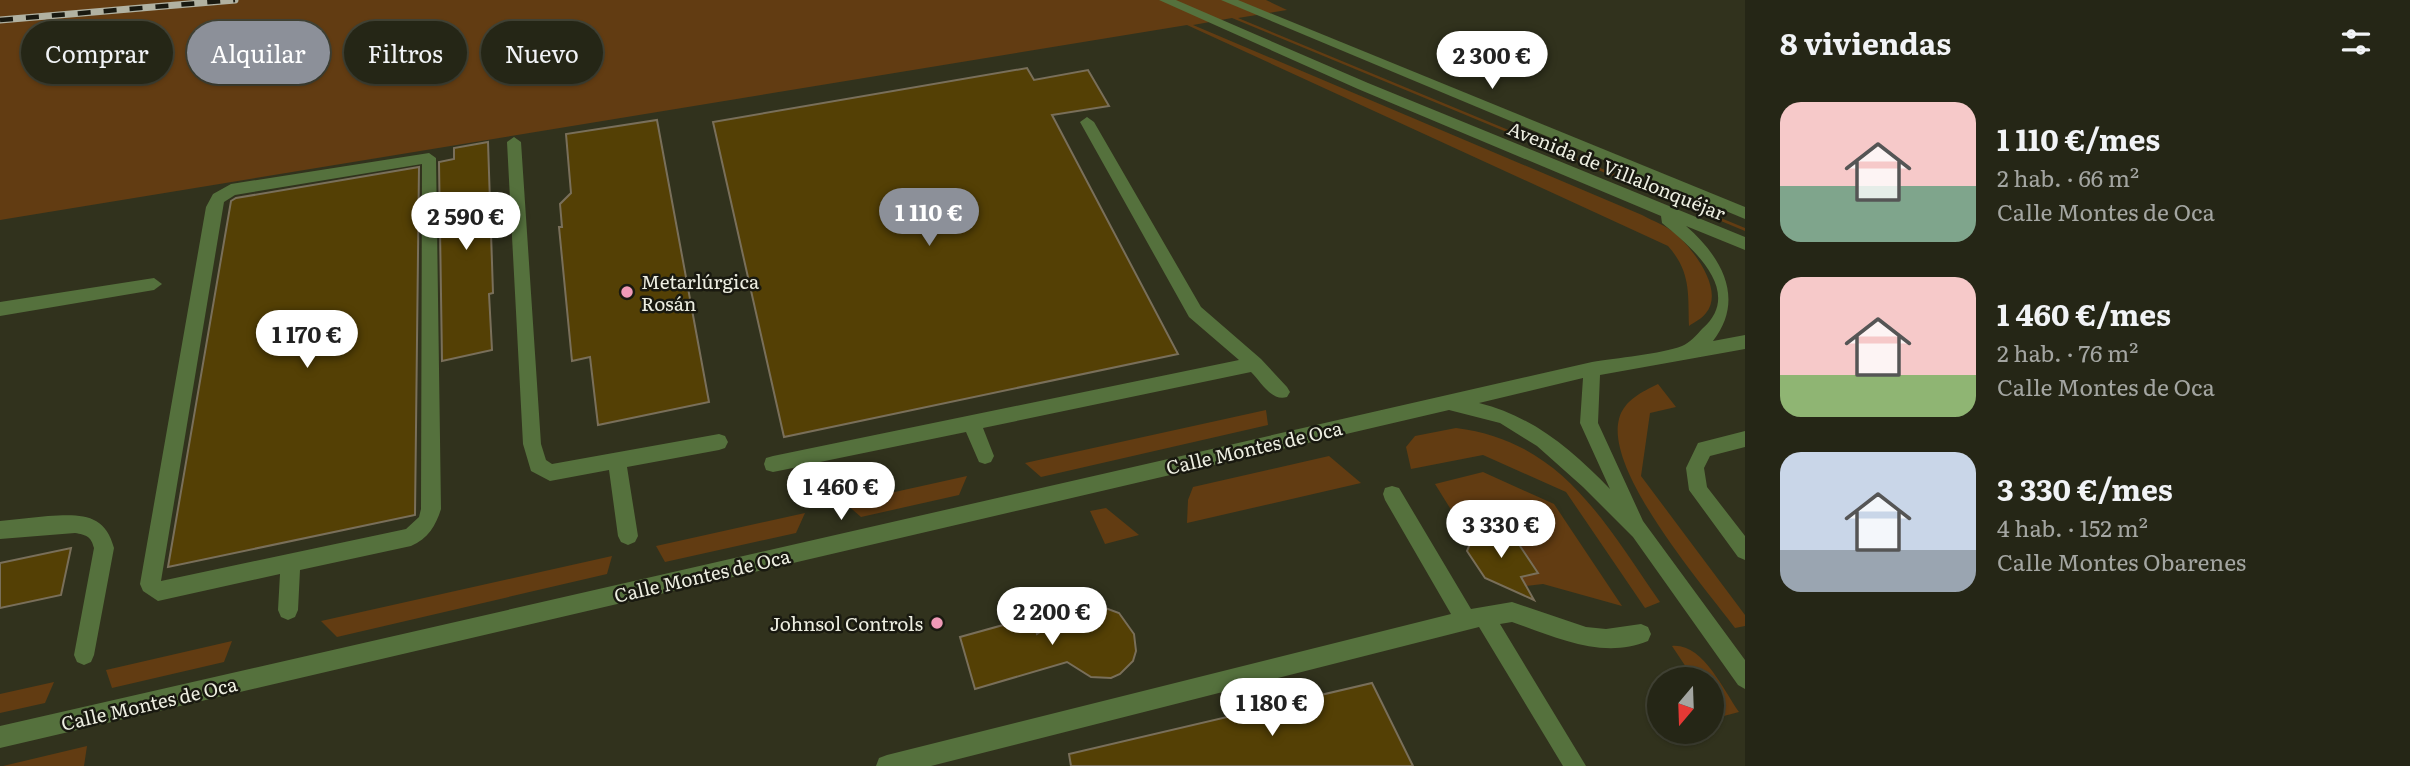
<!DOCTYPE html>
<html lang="es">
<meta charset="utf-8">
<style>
:root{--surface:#252616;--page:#313223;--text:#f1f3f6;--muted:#a3a5a1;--line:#424335;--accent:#8c9099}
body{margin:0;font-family:Literata,serif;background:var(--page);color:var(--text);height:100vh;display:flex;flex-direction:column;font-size:26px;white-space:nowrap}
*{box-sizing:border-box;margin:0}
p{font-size:23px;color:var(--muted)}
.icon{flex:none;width:38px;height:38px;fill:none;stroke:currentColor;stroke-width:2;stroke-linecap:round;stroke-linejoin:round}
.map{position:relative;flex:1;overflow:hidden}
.sheet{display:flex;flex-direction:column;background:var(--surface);width:665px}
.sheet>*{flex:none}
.guide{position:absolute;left:21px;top:21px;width:665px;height:63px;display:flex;gap:14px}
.needle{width:46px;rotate:199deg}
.tools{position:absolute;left:1647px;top:667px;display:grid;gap:14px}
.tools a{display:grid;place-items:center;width:77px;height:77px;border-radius:50%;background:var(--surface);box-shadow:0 2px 5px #0004,0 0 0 2px var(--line);font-size:35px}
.price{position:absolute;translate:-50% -60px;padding:0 16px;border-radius:24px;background:#fff;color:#222;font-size:23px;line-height:46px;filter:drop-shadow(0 2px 4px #0008)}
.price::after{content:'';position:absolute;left:50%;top:42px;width:21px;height:16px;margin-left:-10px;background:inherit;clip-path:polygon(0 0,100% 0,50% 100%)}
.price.selected{background:var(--accent);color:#fff}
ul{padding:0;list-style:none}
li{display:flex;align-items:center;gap:21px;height:175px;padding:0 35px}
li span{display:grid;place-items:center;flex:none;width:196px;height:140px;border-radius:21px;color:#555}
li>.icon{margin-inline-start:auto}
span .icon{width:84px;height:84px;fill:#fffc;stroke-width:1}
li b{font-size:30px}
h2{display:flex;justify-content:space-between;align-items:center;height:84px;padding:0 35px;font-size:30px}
.chip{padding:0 24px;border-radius:32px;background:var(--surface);box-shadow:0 2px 5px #0004,0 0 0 2px var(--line);font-size:24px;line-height:63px}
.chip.selected{background:var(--accent);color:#fff}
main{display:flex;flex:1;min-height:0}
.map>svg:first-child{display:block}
.green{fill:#623c12}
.building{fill:#544005;stroke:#796f5a;stroke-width:2}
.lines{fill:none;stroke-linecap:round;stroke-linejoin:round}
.minor{fill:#55713d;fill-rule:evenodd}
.rail-casing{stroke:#b1b2a2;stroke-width:7}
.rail{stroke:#191910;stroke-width:4.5;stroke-dasharray:13;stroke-linecap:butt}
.poi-dot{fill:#f09ab7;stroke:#191910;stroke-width:2.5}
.labels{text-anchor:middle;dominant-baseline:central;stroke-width:5;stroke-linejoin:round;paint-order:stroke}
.street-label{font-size:19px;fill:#edeee1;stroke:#191910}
.poi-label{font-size:19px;fill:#edeee1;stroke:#191910;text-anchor:start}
</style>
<main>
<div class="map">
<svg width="1745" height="766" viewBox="0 0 1745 766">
<rect width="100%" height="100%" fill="#31321d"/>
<g class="green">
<path d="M0 0H1266L1287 10 1238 18 1745 228V231L1232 18 1193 25 1642 215C1653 221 1667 226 1676 234 1693 249 1725 290 1706 313 1702 319 1694 322 1689 326 1688 293 1691 272 1668 246L1187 25 0 220Z"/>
<path d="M1658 384 1676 407 1650 413 1641 476 1745 615V626L1735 628C1703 585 1605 472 1619 419 1624 400 1642 392 1658 384Z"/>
<polygon points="1266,410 1268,425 1041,477 1025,463"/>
<path d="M1456 428C1562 441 1604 522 1660 602L1645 608 1566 492 1483 455 1411 469 1406 447 1415 436Z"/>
<polygon points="1329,456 1361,483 1187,523 1188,500 1193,487"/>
<path d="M1483 472 1554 504 1622 606 1543 584 1526 586 1521 577 1538 573 1514 537C1500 539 1483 542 1475 527L1463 529 1435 484Z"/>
<polygon points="967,476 959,495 861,517 845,503"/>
<polygon points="1106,508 1139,535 1105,544 1090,511"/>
<polygon points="805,513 796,533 665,562 656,546"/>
<polygon points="612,556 607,574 337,637 321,621"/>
<polygon points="232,641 224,662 112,688 106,670"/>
<path d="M1672 646C1703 643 1723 690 1739 712L1720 717 1712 705V679H1694Z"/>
<polygon points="54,682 45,703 0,713 0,694"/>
<polygon points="87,746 84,766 3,766"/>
</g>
<g class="building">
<polygon points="1027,68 1034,80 1088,70 1109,106 1052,115 1178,354 784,437 713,122"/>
<polygon points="657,120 709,402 598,425 590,357 572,361 559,227 562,227 560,204 571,193 566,134"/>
<polygon points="488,142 493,293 489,294 492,350 442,361 439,162 454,159 454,148"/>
<polygon points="419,167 415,515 168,567 231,201 236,198"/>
<polygon points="1480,519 1496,540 1514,537 1538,573 1521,577 1534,600 1485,578 1467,551"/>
<polygon points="71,548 61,595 0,608 0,563"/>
<polygon points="1097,605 1119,613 1134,634 1136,651 1133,661 1120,674 1111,678 1091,677 1067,662 975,689 960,637 1032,617 1037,634 1078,608"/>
<polygon points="1372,683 1413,766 1071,766 1069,754"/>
</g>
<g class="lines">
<g class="minor">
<path d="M1159 0H1176L1368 83 1745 237V250L1686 226C1723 258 1745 300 1713 341L1745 335V349L1600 375 1598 423 1643 521 1745 660V689L1738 685 1633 537 1583 487 1537 446 1500 423 1449 410 0 748V726L1592 362C1615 358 1662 354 1682 346 1689 343 1697 335 1702 329 1745 292 1692 247 1662 223L1661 216 1358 89ZM1583 378 1580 423 1610 489C1571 449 1534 417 1479 403Z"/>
<polygon points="1221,0 1238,0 1745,207 1745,219"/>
<path d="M1087 117 1094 122 1201 307 1261 359 1287 387 1290 392 1287 397C1272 402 1261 382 1251 372L983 428 994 456 991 462 985 464 979 462 966 432 820 462 830 492 828 498 821 500 814 498 803 466 773 472 766 470 764 464 766 458 773 456 1239 360 1189 317 1080 122Z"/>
<polygon points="514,137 521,142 541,444 546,460 552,464 719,434 725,436 728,442 725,448 719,450 627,467 638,536 635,542 628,545 621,542 618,536 609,470 550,481 531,471 523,444 507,142"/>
<path d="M429 153 436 158 441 509C436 525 428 539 411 546L300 570 298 610 295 617 288 620 281 617 278 610 280 574 158 601 143 591 140 584 206 207 213 194 231 184ZM422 164 421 509 419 517 406 529 161 581 224 202 235 195Z"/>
<polygon points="154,278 162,284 154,290 0,316 0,302"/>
<polygon points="1745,431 1745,447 1710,456 1704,468 1707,487 1745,536 1745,560 1738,557 1689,490 1686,468 1698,443"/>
<path d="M1392 486 1399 488 1471 609 1512 602 1586 627 1606 629 1641 624 1648 627 1651 634 1648 641C1602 660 1556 637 1512 622L1500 624 1586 766H1563L1479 627 931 766H876L879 758 887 755 1451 614 1385 500 1383 494 1385 488Z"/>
<path d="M48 516C80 514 105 513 114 548L94 655 91 662 84 665 77 662 74 655 94 548C91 536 86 535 75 533L0 539V521Z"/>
</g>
<g class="rail-casing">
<polyline id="rail" points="0,20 235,0"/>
</g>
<use href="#rail" class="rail"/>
</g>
<g class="poi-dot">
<circle cx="627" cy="292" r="7"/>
<circle cx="937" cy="623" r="7"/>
</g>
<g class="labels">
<g class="street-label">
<text transform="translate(1617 170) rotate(22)">Avenida de Villalonquéjar</text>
<text transform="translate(1254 447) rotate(-13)">Calle Montes de Oca</text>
<text transform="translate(702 575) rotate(-13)">Calle Montes de Oca</text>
<text transform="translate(149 703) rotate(-13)">Calle Montes de Oca</text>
</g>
<g class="poi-label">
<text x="641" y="281">Metarlúrgica<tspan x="641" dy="22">Rosán</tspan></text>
<text x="923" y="623" text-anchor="end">Johnsol Controls</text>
</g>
</g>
</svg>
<div class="tools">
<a><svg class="needle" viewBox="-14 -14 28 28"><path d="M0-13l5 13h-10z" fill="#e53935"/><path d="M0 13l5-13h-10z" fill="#a3a5a1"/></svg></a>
</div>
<b class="price" style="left:1492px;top:91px">2 300 €</b>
<b class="price selected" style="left:929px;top:248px">1 110 €</b>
<b class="price" style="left:466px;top:252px">2 590 €</b>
<b class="price" style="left:307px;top:370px">1 170 €</b>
<b class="price" style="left:841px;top:522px">1 460 €</b>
<b class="price" style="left:1501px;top:560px">3 330 €</b>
<b class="price" style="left:1052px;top:647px">2 200 €</b>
<b class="price" style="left:1272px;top:738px">1 180 €</b>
<div class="guide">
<a class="chip">Comprar</a>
<a class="chip selected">Alquilar</a>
<a class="chip">Filtros</a>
<a class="chip">Nuevo</a>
</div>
</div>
<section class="sheet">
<h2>8 viviendas<svg class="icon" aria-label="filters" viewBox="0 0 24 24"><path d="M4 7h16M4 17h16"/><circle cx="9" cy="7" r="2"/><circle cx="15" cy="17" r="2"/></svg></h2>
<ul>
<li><span style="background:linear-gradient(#f6c9c9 60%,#7fa58c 0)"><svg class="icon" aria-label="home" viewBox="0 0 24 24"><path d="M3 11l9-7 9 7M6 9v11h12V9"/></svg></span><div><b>1 110 €/mes</b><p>2 hab. · 66 m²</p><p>Calle Montes de Oca</p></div></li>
<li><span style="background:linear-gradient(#f6c9c9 70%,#8fb573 0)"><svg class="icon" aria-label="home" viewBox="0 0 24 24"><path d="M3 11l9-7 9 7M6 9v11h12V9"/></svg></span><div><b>1 460 €/mes</b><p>2 hab. · 76 m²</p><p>Calle Montes de Oca</p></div></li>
<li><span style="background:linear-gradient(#c9d6e8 70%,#9aa5b1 0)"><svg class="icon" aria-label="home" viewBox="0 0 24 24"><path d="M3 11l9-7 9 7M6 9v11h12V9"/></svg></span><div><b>3 330 €/mes</b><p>4 hab. · 152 m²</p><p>Calle Montes Obarenes</p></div></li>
</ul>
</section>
</main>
